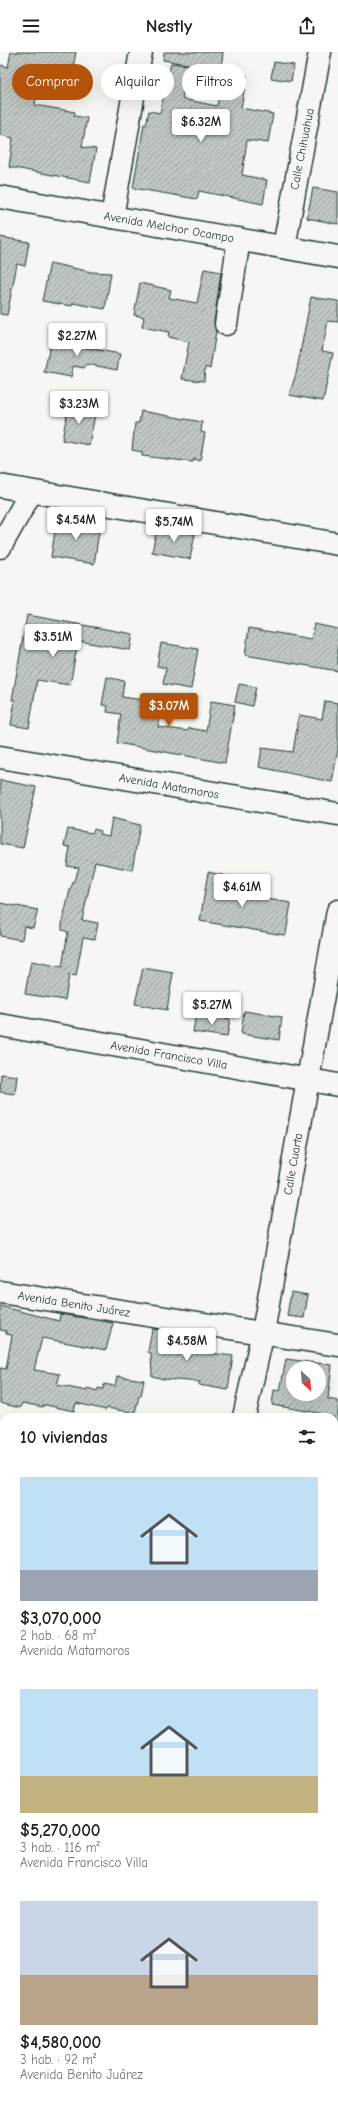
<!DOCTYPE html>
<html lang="es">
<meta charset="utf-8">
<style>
:root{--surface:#fff;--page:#f6f6f6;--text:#202124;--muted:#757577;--accent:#b45309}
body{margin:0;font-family:"Comic Neue",sans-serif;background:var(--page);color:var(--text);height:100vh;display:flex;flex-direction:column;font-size:15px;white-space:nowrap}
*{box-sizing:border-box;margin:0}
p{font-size:13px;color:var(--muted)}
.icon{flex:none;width:22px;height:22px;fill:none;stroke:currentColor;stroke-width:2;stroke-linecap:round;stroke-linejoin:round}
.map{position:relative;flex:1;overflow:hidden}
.panel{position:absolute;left:0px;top:1361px;width:338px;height:692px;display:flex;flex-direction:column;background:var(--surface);border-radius:12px 12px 0 0;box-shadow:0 4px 16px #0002}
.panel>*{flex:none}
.top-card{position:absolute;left:12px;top:12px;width:314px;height:36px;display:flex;gap:8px}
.needle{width:26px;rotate:154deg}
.tools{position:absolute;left:286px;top:1309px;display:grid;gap:8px}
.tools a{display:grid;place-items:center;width:40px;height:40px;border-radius:50%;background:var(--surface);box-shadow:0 4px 16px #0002;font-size:20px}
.price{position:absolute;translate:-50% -34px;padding:0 9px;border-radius:4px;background:#fff;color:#222;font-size:13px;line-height:26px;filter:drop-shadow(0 1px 2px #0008)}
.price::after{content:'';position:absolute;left:50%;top:24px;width:12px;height:9px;margin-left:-6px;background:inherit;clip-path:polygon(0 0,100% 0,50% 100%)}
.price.current{background:var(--accent);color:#fff}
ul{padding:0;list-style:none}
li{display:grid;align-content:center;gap:8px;height:212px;padding:0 20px}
li span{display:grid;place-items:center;height:124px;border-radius:0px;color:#555}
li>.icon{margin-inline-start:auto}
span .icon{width:72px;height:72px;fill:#fffc;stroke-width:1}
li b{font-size:17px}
h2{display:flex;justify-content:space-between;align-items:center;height:48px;padding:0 20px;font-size:17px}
.chip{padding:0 14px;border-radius:18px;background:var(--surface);box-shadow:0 4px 16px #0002;font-size:14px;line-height:36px}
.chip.current{background:var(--accent);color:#fff}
header{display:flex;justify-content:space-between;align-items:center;height:52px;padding:0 20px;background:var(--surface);font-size:18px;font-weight:700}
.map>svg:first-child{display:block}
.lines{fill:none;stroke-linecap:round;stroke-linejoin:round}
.stream{stroke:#72847d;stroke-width:5.5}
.building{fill:url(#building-hatch);stroke:#1f3d34;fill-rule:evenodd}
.minor-casing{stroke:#1f3d34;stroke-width:25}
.major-casing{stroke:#1f3d34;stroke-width:25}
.minor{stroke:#f6f6f2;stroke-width:22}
.major{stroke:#f6f6f2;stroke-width:22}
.labels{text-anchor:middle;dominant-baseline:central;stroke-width:4;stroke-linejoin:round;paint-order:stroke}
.street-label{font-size:12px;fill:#1f3d34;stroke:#f6f6f2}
</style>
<header><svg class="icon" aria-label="menu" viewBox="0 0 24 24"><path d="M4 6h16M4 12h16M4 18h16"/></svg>Nestly<svg class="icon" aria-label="share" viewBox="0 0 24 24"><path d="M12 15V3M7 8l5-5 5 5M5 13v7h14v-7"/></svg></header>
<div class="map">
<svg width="338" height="2053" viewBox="0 0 338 2053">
<defs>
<pattern id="building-hatch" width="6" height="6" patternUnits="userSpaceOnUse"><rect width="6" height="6" fill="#c1c8c3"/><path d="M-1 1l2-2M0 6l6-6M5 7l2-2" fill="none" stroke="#9ca49f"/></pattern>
</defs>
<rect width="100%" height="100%" fill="#f6f6f2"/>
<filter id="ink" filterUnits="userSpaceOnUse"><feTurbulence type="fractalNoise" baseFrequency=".025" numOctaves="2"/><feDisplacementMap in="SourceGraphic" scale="8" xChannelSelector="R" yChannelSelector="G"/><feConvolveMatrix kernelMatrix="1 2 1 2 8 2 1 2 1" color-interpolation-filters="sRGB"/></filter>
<g filter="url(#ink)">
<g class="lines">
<g class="stream">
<polyline points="0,1696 4,1698"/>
<polyline points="334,1858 338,1860"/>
</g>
</g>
<g class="building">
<polygon points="11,0 76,0 71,27 40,22 35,53 75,60 74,64 87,66 82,95 96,97 90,130 9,115 13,86 0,83 0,13 8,15"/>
<polygon points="164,0 223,0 221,18 163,8"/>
<polygon points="274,10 294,13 291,29 271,26"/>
<polygon points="171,11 188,13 182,47 217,54 223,19 247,23 241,56 273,62 268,91 247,88 242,123 267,128 263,152 199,139 197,147 133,136 144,72 146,73 149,59 160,61"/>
<polygon points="313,136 338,140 338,172 307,166"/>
<polygon points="0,185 29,190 25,214 17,212 7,263 0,262"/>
<polygon points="50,211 91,220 111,221 105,257 73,251 72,254 42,249"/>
<polygon points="204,217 221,220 214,270 216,279 210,317 205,315 204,329 182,327 189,290 168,285 169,280 142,275 144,265 134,263 140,231 171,238 169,246 197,251"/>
<polygon points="311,245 338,249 338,270 328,269 322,299 333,301 323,349 289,343 296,322"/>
<polygon points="65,281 79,284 77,294 120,302 117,318 87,312 84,316 73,314 71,325 44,320 51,290 63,292"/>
<polygon points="69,352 96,358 89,393 62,388"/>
<polygon points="141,359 202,370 201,380 205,381 200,409 194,407 193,410 142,404 142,400 132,398 135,371 139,371"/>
<polygon points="57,466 100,473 94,512 51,505"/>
<polygon points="157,476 195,482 190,507 152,500"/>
<polygon points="27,563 133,582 130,598 78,589 70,633 37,628 29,676 11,673 15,648 12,648"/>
<polygon points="314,572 338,577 338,619 245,603 249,576 311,587"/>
<polygon points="161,591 198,597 191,637 163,632 166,616 157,614"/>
<polygon points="107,625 124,629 122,645 150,649 149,659 160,660 158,675 188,679 189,676 206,679 211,649 235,653 225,711 117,691 121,662 107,660 108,654 102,653"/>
<polygon points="239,632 256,635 252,654 235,650"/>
<polygon points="325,649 338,651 338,697 332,730 259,715 262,696 293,700 299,663 322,667"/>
<polygon points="0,728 36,735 23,796 0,792"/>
<polygon points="112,766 140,773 132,818 95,810 82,868 98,871 95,887 83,885 76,924 69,923 65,948 25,942 31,909 62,915 68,880 62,878 62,872 70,838 79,816 67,814 70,795 64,794 68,777 92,781 94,777 100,779 99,782 109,784"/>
<polygon points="208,820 235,826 232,841 291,851 286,882 284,883 200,869"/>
<polygon points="0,851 38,858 33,876 24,874 22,888 0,884"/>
<polygon points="143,916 173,921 167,958 135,952"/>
<polygon points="244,959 282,965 279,988 241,982"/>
<polygon points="196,962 230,967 227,985 193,980"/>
<polygon points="1,1022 17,1024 15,1042 0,1040"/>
<polygon points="291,1240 308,1243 304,1266 287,1264"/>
<polygon points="0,1254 59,1269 60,1262 113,1271 106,1298 42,1286 34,1318 60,1322 57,1333 87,1339 87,1336 98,1339 98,1336 103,1337 104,1332 115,1334 117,1324 144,1328 141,1344 139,1344 135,1361 107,1356 106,1358 76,1351 74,1359 46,1353 43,1353 43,1355 22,1351 20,1356 0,1351 0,1316 6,1317 12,1283 6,1282 6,1279 0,1278"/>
<polygon points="152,1277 182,1281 178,1297 233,1304 228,1338 199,1333 200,1330 164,1327 152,1324 151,1301 148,1300"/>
<path d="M286 1307 332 1313 328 1347 338 1349V1381H334V1365H319V1361L272 1353 274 1338 280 1339ZM293 1316H319V1342H293Z"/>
</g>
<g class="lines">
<g class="minor-casing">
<g id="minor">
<polyline points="112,165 141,0"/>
<polyline points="284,195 320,0"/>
<polyline points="226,272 239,187"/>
<polyline points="0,434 338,492"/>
<polyline points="0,495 31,440"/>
<polyline points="0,705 338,762"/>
<polyline points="0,973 338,1033"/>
<polyline points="0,1240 338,1293"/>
<polyline points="244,1365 263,1280 338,859"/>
<polyline points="0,1384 4,1385"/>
<polyline points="334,1446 338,1447"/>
<polyline points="0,1527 4,1528"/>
<polyline points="334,1590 338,1590"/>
<polyline points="334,1695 338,1696"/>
<polyline points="0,1753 4,1754"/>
<polyline points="334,1775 338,1783"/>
<polyline points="0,1910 4,1910"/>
<polyline points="334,1980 338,1981"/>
<polyline points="179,2049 180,2053"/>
</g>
</g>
<g class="major-casing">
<polyline id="major" points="0,145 338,205"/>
</g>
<use href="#minor" class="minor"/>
<use href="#major" class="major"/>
</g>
</g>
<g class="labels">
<g class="street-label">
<text transform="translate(302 97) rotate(-79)">Calle Chihuahua</text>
<text transform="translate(169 175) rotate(10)">Avenida Melchor Ocampo</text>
<text transform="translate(169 734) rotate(10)">Avenida Matamoros</text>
<text transform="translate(169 1003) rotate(10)">Avenida Francisco Villa</text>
<text transform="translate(293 1112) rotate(-80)">Calle Cuarta</text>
<text transform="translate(74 1252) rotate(9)">Avenida Benito Juárez</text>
</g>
</g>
</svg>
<div class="tools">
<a><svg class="needle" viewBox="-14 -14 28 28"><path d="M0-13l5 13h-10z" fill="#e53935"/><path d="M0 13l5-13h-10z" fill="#757577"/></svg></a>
</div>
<b class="price" style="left:201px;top:91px">$6.32M</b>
<b class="price" style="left:77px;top:305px">$2.27M</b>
<b class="price" style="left:79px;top:373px">$3.23M</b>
<b class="price" style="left:76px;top:489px">$4.54M</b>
<b class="price" style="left:174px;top:491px">$5.74M</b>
<b class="price" style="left:53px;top:606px">$3.51M</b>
<b class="price current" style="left:169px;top:675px">$3.07M</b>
<b class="price" style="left:242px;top:856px">$4.61M</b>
<b class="price" style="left:212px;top:974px">$5.27M</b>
<b class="price" style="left:187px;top:1310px">$4.58M</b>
<div class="top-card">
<a class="chip current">Comprar</a>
<a class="chip">Alquilar</a>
<a class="chip">Filtros</a>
</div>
<section class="panel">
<h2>10 viviendas<svg class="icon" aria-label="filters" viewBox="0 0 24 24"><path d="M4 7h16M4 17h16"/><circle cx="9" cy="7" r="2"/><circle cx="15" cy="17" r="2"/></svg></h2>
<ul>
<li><span style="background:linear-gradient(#bfe0f5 75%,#9aa5b1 0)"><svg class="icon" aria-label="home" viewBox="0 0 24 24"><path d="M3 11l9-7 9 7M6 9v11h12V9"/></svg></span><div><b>$3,070,000</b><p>2 hab. · 68 m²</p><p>Avenida Matamoros</p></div></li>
<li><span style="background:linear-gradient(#bfe0f5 70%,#c2b280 0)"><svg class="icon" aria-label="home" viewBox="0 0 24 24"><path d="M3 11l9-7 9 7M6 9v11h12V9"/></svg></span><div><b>$5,270,000</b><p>3 hab. · 116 m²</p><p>Avenida Francisco Villa</p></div></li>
<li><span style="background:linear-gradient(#c9d6e8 60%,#b9a48a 0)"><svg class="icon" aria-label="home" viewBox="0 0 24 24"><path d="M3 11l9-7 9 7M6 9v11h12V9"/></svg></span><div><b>$4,580,000</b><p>3 hab. · 92 m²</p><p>Avenida Benito Juárez</p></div></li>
</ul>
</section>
</div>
